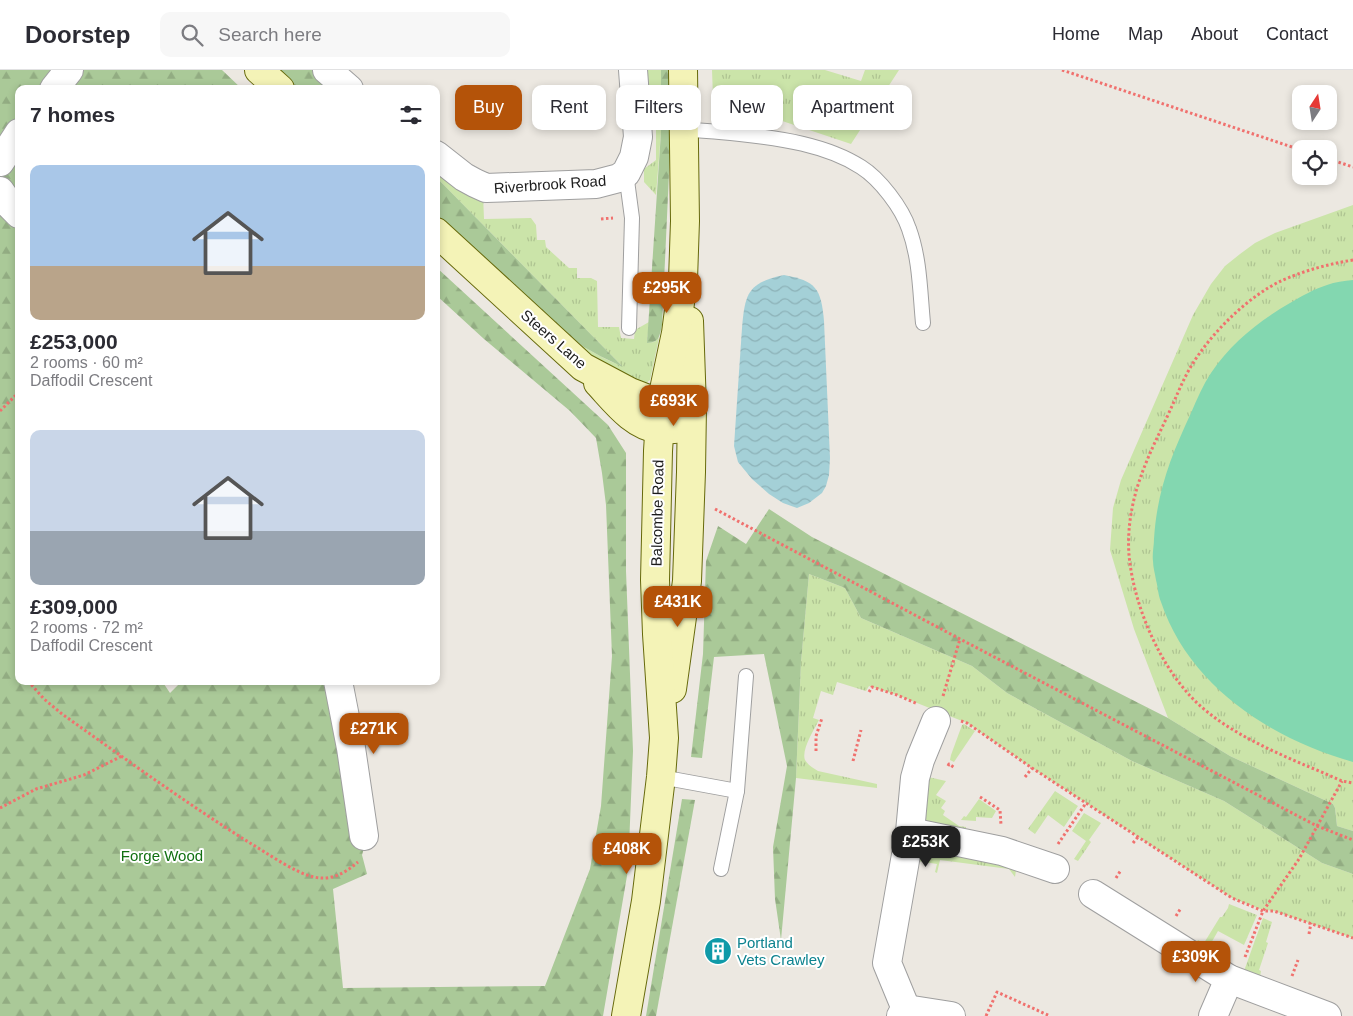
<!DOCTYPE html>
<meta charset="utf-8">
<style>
:root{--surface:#fff;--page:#f7f7f7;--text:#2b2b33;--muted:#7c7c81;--line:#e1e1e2;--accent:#b45309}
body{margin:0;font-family:Arial,sans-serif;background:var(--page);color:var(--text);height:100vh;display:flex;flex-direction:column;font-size:19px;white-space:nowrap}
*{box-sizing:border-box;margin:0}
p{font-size:16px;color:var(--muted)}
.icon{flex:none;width:28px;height:28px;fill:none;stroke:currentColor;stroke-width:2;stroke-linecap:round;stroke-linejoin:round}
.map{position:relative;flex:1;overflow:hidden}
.panel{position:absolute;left:15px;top:15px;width:425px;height:600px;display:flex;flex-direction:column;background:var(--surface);border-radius:10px;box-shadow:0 2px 8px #0003}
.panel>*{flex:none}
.hud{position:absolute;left:455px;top:15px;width:475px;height:45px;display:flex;gap:10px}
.needle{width:32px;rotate:12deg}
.buttons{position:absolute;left:1292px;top:15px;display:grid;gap:10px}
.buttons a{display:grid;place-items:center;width:45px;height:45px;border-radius:10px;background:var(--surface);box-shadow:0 2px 8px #0003;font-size:25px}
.price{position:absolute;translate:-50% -42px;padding:0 11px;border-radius:10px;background:var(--accent);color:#fff;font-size:16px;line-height:32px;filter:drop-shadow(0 1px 2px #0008)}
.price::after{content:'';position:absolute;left:50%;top:30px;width:15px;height:11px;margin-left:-8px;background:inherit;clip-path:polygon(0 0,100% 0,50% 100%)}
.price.on{background:#222;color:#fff}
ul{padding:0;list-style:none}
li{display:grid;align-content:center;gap:10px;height:265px;padding:0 15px}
li span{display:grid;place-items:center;height:155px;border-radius:10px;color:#555}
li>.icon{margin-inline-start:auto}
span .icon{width:90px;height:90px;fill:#fffc;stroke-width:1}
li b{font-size:21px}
h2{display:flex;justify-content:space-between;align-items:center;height:60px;padding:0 15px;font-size:21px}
.pill{padding:0 18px;border-radius:10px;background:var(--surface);box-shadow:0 2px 8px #0003;font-size:18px;line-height:45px}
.pill.on{background:var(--accent);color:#fff}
header{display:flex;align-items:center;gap:30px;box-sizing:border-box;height:70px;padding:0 25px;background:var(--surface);border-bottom:1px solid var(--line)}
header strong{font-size:24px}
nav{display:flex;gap:28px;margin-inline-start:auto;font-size:18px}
.search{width:350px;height:45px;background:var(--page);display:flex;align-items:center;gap:12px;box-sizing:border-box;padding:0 18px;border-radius:10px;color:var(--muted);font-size:19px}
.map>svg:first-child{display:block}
.grass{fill:url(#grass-tufts)}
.forest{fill:url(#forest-firs)}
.pitch{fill:#83d7b0}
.water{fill:url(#water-waves)}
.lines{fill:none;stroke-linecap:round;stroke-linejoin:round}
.lane-casing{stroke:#9f9f9f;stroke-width:16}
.street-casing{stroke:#9f9f9f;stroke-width:30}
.secondary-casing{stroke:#66690b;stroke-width:30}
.path{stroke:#f0716e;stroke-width:3;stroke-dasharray:2.5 2.5;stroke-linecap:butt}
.lane{stroke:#fff;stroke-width:14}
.street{stroke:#fff;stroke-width:28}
.secondary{stroke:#f4f3b7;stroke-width:28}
.labels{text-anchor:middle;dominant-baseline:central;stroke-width:4;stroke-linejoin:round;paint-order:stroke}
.street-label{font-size:15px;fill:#1b1b1b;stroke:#fff}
.park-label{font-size:15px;fill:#127012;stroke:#fff}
.culture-label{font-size:15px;fill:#0d838f;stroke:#fff;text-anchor:start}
</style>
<header>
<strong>Doorstep</strong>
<div class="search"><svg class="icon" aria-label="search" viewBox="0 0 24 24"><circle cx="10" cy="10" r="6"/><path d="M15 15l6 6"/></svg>Search here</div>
<nav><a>Home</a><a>Map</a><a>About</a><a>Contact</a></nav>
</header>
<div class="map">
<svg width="1353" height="946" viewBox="0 0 1353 946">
<defs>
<pattern id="grass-tufts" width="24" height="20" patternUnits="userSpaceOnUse" patternTransform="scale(1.25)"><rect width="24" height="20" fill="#cbe4a9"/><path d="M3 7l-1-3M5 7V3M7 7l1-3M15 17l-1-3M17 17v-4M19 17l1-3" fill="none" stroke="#aec391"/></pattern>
<pattern id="forest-firs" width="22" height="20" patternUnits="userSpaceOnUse" patternTransform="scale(1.25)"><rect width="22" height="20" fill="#aac998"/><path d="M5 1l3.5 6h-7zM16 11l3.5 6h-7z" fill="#92ac82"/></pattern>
<pattern id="water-waves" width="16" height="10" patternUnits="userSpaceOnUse" patternTransform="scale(1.25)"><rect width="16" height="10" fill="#a4d0d7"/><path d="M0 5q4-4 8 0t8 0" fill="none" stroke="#8db2b8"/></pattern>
</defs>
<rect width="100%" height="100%" fill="#ece8e1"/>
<g class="grass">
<polygon points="645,0 661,0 661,62 656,125 644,112 644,99 656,90 656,55 645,41"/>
<polygon points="712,0 825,0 861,11 865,0 899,0 851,74 713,28"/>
<path d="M436 95 483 124 484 149 531 148 536 155 537 170H545L546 177 569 198H577V208H591L597 211 598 257H619L621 268 634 269 635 260 649 252 647 273 654 272 659 268 650 310 645 314 616 306 553 255C575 271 597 287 622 296L436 107Z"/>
<polygon points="1353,135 1353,761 1337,756 1335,738 1333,734 1230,686 1168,648 1134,559 1110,480 1113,438 1121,410 1193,245 1211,214 1225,196 1240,184 1255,173 1275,163"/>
<path d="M809 504 845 518 861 548 972 596 1007 623 1132 691 1224 731 1322 793 1353 804V868L1274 841 1260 839 1232 828 1032 698 967 653 897 625 869 616 866 621 837 612 833 625 821 621 813 648 819 650C814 660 801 680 805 690 808 695 813 698 818 701L877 714V718L796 708 801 592Z"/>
<polygon points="964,654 975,661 954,692 950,690 951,685 962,655"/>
<polygon points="928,707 946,711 936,725 946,731 941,738 945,741 943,745 959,756 966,757 965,762 924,753"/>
<polygon points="1055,721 1078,736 1064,757 1048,745 1035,764 1028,759"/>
<polygon points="979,729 996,741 992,748 976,747 976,751 961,750 964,746 966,747"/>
<polygon points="1084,743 1101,753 1089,770 1091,772 1078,791 1074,789 1086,771 1072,761"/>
<polygon points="927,781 1003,788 1016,800 1015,807 1009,799 940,790 937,803 935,802 937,794 918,791 922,782"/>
<polygon points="1229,834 1257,845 1244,875 1218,861 1206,882 1194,876 1198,870 1204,873 1220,847 1222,847 1228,838"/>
<polygon points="1263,848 1272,852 1266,872 1268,873 1259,900 1261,901 1260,907 1244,901"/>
</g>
<g class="forest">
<polygon points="0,0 222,0 242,19 220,19 216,15 210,19 19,19 19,611 162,611 170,623 182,611 338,611 365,775 362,785 367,804 333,819 343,918 545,916 590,799 601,736 612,586 606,435 602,403 596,368 570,341 484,269 436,225 436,197 608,355 626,383 626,501 633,681 628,800 603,946 0,946"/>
<polygon points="277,0 316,0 334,19 297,19"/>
<path d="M661 0H672V39L662 255C659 267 660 272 647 273L661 62Z"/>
<polygon points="436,107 623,297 600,286 584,277 553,255 436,148"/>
<polygon points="769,439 812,467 1168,648 1230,686 1333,734 1335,738 1337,756 1353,761 1353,804 1322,793 1224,731 1132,691 1007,623 972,596 861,548 845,518 809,504 801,592 796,708 781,870 775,829 773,777 787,696 764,584 714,587 702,688 691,687 703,584 706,491 718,456 746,474"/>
<polygon points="682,729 695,730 656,946 646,946"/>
</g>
<path class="pitch" d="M1353 210V692C1271 669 1189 616 1161 532 1158 525 1158 517 1156 510 1155 504 1153 497 1153 491 1152 484 1154 476 1154 469 1157 421 1171 386 1191 343 1197 329 1203 315 1211 303 1231 273 1259 251 1290 233 1302 226 1314 219 1327 215 1335 212 1344 211 1353 210Z"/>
<path class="water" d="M784 205C816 211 821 218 824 251L830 388 829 405 826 416 822 423 809 433 797 438 783 433 769 424 752 409 738 392 734 376 742 258C745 223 748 213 784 205Z"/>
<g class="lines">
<g class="lane-casing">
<g id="lane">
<path d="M683 60C702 60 721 62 740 64 779 68 827 75 861 97 880 109 902 138 909 159 920 189 920 222 923 253"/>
<polyline points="626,103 632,148 629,258"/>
<polyline points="661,707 737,721"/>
<polyline points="721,799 737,721 746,606"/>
</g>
</g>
<g class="street-casing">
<g id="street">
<polyline points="327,0 349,19"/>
<polyline points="54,19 69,0"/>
<polyline points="436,85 464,107 475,113 486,118 596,114 619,108 626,103 634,87 638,67 633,0"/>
<polyline points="0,92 19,63"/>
<polyline points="0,121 9,134 19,144"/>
<polyline points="338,611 351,678 364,766"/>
<polyline points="910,762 915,708 920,690 936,651"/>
<polyline points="1093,824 1229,909 1327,946"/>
<polyline points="906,939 887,893 910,762 1002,781 1055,799"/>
<polyline points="901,946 906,939 951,946"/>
<polyline points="1213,946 1229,909"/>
</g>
</g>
<g class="secondary-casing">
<g id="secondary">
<polyline points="259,0 280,19"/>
<polyline points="436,162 583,297 630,322 661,334 679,336"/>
<path d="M598 313C615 331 633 356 659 359 664 360 670 359 675 359"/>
<polyline points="672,619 687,511 691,402 692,337 689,251"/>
<polyline points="626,946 646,831 661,707 664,668 657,564 655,510 658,381 661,334 676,263 683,210 685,151 683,0"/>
</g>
</g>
<g class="path">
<polyline points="1062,0 1301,80"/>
<polyline points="1329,89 1353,97"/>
<polyline points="601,149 613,148"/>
<path d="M1353 190C1329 194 1306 200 1283 210 1248 226 1210 264 1190 298 1181 314 1175 330 1167 347 1158 366 1148 386 1141 406 1132 431 1127 458 1129 485 1134 540 1165 610 1210 644 1247 673 1299 692 1342 711L1353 713"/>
<polyline points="0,341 15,326 19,324"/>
<polyline points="715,439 960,569 1317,756 1353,770"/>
<path d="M28 611 44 629 62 644C124 688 186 733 250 773 267 783 295 803 314 807 332 811 345 803 358 792"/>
<polyline points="869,622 872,617 897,625 918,634"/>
<polyline points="943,626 960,569"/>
<polyline points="961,651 967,653 1032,698 1232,828 1263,841 1274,841 1353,868"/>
<polyline points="816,681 816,666 822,648"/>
<polyline points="853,691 861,660"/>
<polyline points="948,696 949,694 955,698"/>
<polyline points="1025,707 1032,698"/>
<polyline points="980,727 1000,740 1001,755"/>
<polyline points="0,738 36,719 84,705 122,686"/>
<polyline points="1133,773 1138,767"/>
<polyline points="1058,774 1086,733"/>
<polyline points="1116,808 1121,800"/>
<polyline points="1176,846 1181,838"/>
<polyline points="1309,864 1311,853"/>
<polyline points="1245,887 1263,841 1299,789 1342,711"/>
<polyline points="1292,906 1298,890"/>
<polyline points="986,946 997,922 1050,946"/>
</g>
<use href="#lane" class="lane"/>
<use href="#street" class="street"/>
<use href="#secondary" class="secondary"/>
</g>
<defs>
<g id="building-disc" transform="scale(1.4375)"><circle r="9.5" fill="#0f9aa8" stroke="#fff"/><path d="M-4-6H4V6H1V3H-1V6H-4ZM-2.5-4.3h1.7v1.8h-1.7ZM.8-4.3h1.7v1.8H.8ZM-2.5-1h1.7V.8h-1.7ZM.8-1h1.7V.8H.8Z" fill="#fff"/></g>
</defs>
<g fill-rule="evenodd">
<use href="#building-disc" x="718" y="881"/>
</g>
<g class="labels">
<g class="street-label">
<text transform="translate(550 114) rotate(-4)">Riverbrook Road</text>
<text transform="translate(554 269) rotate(41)">Steers Lane</text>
<text transform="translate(657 443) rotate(-89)">Balcombe Road</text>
</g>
<g class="park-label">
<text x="162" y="785">Forge Wood</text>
</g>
<g class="culture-label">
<text x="737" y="872">Portland<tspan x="737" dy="17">Vets Crawley</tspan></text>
</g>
</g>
</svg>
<div class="buttons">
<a><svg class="needle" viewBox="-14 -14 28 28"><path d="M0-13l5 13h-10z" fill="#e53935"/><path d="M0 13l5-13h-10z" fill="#7c7c81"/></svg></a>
<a><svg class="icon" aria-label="locate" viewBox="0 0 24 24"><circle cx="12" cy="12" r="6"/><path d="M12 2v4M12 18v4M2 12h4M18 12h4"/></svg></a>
</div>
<b class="price" style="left:667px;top:244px">£295K</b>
<b class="price" style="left:674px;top:357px">£693K</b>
<b class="price" style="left:678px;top:558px">£431K</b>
<b class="price" style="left:374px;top:685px">£271K</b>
<b class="price on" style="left:926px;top:798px">£253K</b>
<b class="price" style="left:627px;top:805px">£408K</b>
<b class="price" style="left:1196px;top:913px">£309K</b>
<div class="hud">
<a class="pill on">Buy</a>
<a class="pill">Rent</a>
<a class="pill">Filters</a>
<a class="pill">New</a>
<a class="pill">Apartment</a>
</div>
<section class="panel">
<h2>7 homes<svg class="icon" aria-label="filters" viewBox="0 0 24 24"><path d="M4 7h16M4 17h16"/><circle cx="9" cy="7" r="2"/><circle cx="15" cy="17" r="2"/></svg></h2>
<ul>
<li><span style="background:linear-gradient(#a9c7e8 65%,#b9a48a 0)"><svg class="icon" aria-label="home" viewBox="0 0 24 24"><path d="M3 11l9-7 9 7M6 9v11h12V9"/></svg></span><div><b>£253,000</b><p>2 rooms · 60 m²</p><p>Daffodil Crescent</p></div></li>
<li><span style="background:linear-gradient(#c9d6e8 65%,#9aa5b1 0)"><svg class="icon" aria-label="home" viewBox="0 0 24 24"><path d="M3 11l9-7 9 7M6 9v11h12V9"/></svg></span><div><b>£309,000</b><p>2 rooms · 72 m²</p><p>Daffodil Crescent</p></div></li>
</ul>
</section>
</div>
